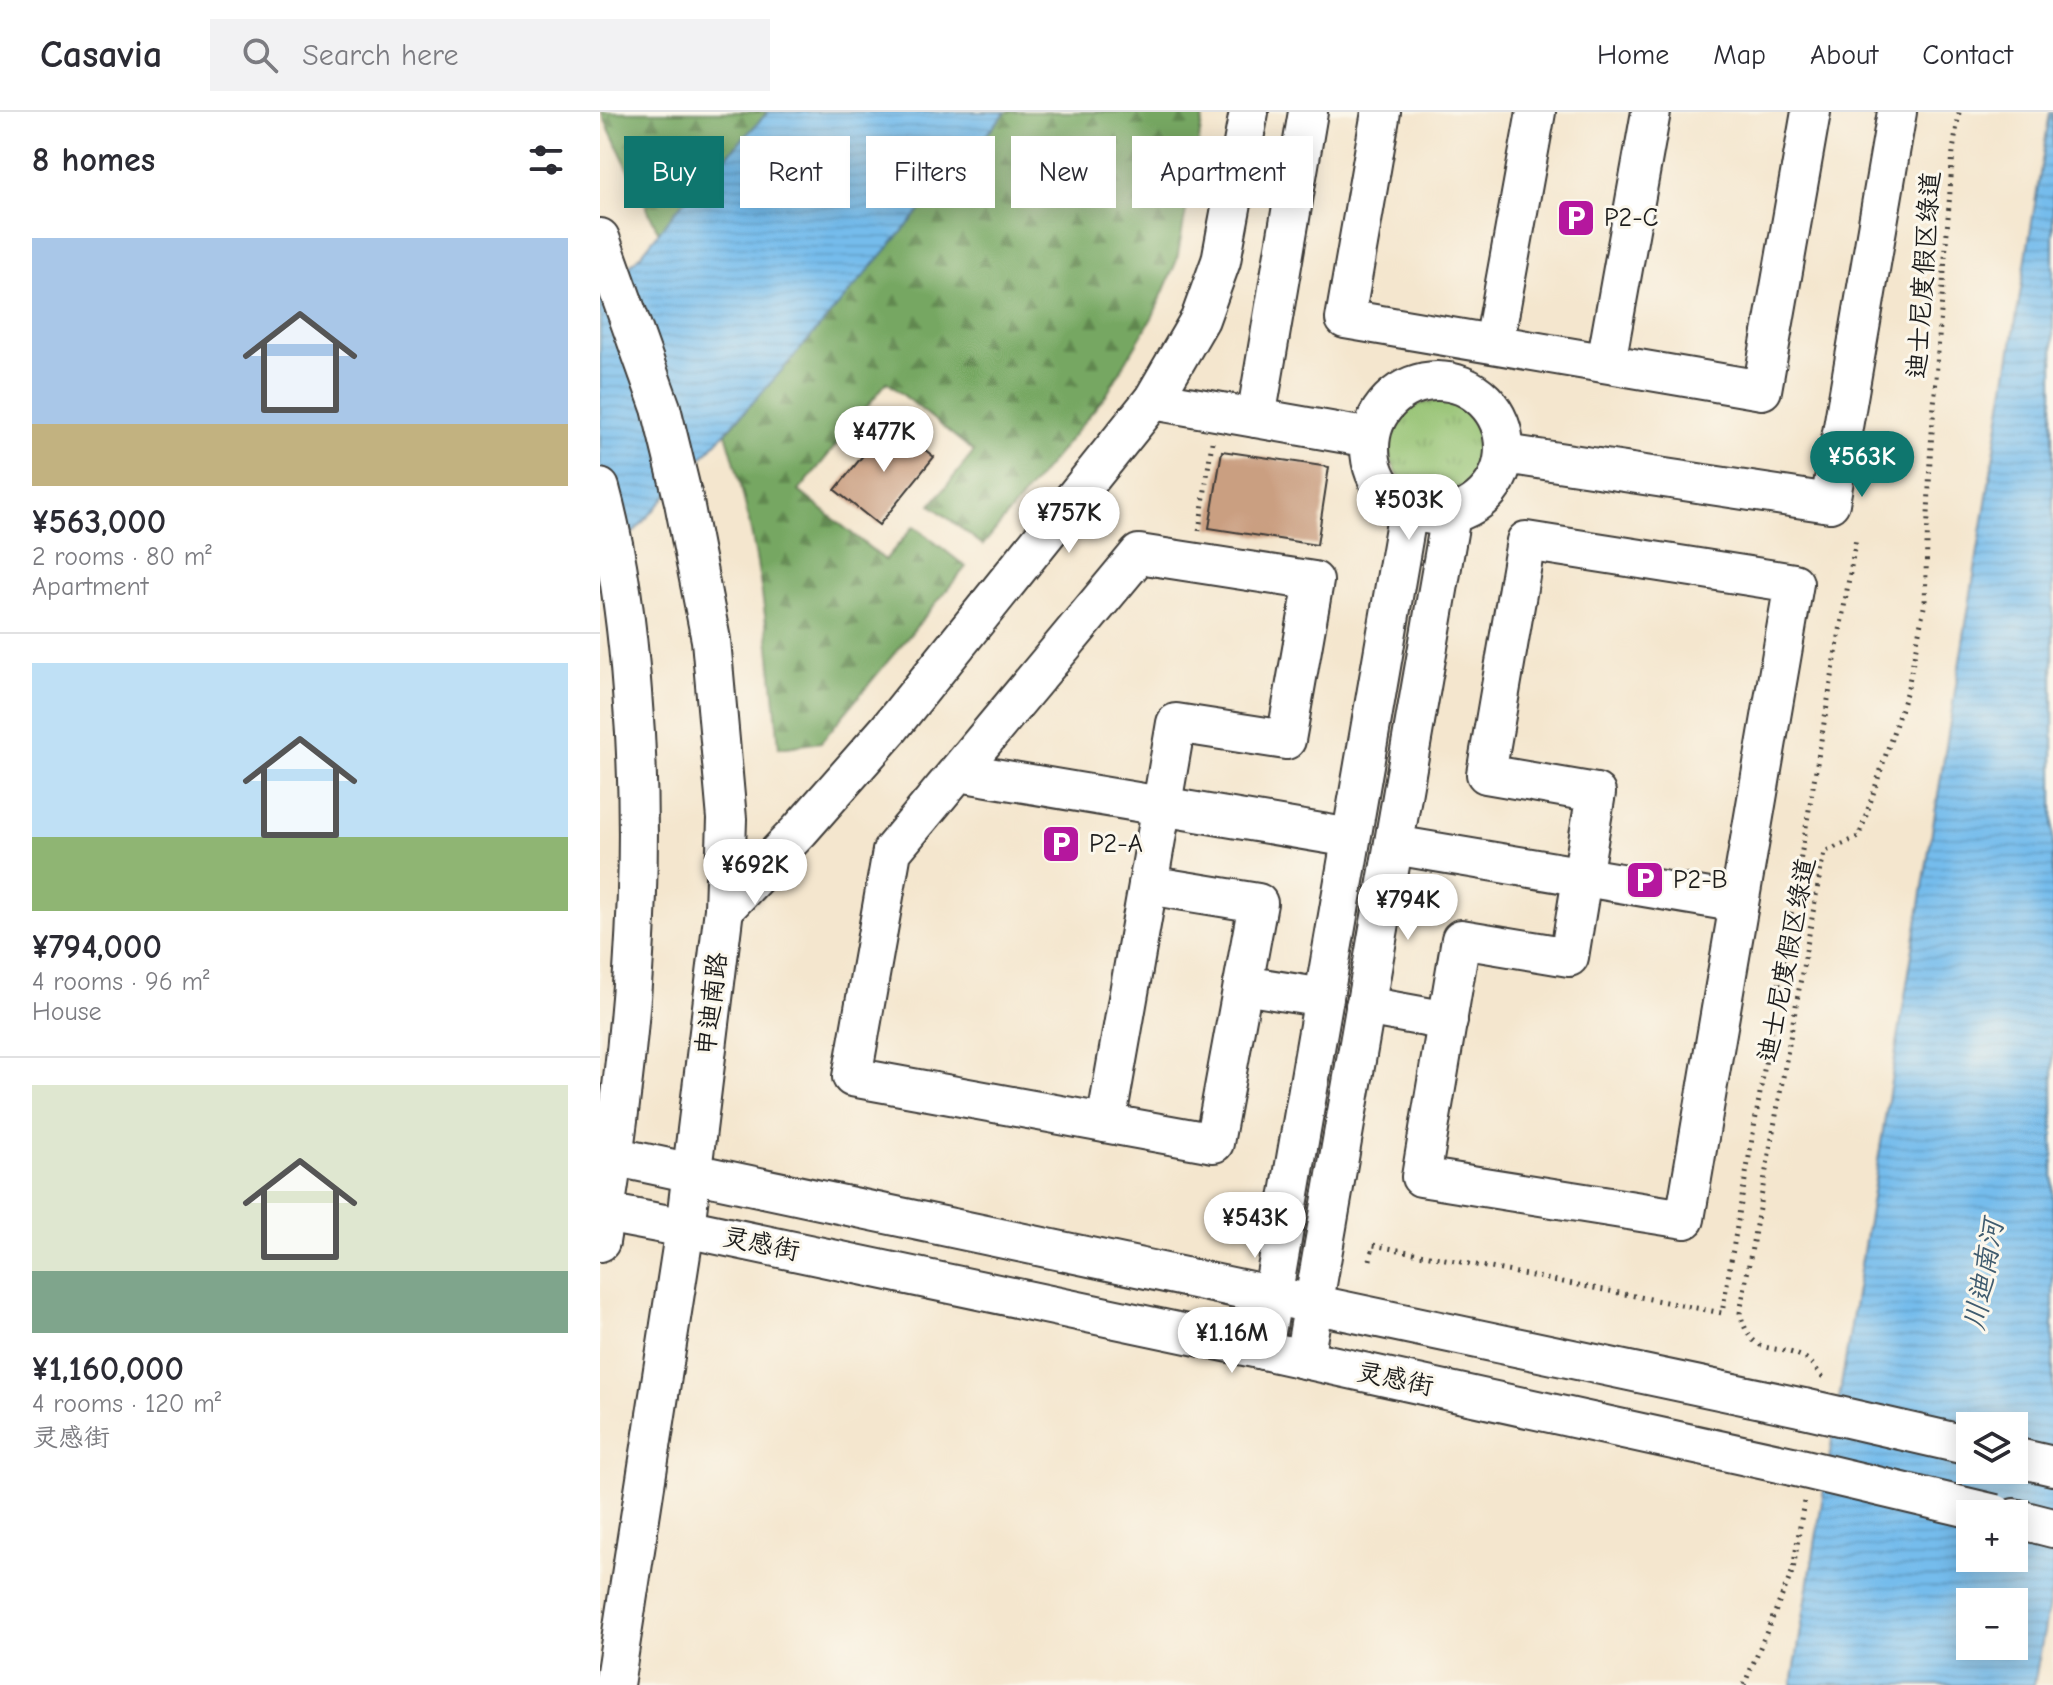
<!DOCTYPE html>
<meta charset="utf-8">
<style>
:root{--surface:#fff;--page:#f2f2f3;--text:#2b2b33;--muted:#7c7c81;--line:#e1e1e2;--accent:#0f766e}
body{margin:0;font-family:"Comic Neue","LXGW WenKai TC",sans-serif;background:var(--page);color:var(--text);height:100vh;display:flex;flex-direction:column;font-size:30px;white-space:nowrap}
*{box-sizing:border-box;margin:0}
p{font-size:26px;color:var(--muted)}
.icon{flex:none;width:44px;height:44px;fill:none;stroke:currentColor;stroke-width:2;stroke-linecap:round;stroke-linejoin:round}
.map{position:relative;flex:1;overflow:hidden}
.sheet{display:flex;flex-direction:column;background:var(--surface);width:600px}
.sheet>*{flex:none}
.top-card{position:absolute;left:24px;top:24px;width:760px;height:72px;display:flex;gap:16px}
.buttons{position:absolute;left:1356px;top:1300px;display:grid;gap:16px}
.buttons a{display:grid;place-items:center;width:72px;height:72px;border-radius:0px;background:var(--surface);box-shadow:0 4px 20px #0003;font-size:40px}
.price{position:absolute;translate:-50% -68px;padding:0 18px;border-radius:28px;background:#fff;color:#222;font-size:26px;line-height:52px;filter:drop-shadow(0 2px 4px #0008)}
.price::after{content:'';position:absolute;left:50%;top:48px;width:24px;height:18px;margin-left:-12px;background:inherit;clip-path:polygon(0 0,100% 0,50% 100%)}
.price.active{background:var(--accent);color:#fff}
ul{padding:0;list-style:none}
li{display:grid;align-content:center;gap:16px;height:424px;padding:0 32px}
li+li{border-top:2px solid var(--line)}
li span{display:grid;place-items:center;height:248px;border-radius:0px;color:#555}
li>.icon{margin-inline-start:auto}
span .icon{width:144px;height:144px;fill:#fffc;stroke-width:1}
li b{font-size:34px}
h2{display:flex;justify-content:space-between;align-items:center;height:96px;padding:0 32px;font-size:34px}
.tag{padding:0 28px;border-radius:0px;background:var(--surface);box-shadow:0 4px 20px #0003;font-size:28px;line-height:72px}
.tag.active{background:var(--accent);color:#fff}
header{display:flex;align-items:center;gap:48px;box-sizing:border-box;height:112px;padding:0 40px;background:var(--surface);border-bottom:2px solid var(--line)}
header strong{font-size:38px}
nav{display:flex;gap:44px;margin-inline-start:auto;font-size:28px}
.search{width:560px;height:72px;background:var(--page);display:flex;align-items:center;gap:20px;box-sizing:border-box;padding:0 28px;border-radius:0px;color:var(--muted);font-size:30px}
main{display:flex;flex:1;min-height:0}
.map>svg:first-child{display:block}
.grass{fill:url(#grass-tufts);stroke:#586e46;stroke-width:2}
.forest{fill:url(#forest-firs);stroke:#49623f;stroke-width:2}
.water{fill:url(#water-rules);stroke:#486c84;stroke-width:2;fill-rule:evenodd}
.building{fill:#ca9f81}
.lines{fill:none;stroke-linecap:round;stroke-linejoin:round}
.minor-casing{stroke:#3c3a37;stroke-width:42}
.path{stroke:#3c3a37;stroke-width:5;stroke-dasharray:2 6;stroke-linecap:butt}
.minor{stroke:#fff;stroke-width:38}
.minor-bridge-casing{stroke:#3c3a37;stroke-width:42;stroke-linecap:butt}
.minor-bridge{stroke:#fff;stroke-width:38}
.labels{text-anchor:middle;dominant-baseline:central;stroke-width:6;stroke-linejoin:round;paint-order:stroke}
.poi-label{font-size:26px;fill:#1c1c1c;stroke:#fbf7ec;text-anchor:start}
.street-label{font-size:26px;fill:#1c1c1c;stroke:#fbf7ec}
.water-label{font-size:28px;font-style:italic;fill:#405c6f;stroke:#fbf7ec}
</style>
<header>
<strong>Casavia</strong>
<div class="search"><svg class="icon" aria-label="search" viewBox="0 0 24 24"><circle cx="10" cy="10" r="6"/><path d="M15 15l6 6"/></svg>Search here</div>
<nav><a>Home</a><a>Map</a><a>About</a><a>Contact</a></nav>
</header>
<main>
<section class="sheet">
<h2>8 homes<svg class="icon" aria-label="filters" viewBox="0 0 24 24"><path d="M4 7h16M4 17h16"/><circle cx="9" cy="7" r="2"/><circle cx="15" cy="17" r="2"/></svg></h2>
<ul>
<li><span style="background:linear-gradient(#a9c7e8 75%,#c2b280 0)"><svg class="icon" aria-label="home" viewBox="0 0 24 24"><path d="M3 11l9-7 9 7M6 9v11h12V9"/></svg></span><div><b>¥563,000</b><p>2 rooms · 80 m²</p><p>Apartment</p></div></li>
<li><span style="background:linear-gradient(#bfe0f5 70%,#8fb573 0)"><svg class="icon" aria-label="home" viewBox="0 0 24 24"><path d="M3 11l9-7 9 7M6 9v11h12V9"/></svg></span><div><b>¥794,000</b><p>4 rooms · 96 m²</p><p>House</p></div></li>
<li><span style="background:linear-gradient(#dfe7d0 75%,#7fa58c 0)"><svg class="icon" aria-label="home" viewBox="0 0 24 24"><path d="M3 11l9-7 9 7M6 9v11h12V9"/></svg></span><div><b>¥1,160,000</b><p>4 rooms · 120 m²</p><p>灵感街</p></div></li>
</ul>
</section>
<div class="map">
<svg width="1453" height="1573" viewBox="0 0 1453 1573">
<defs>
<pattern id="grass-tufts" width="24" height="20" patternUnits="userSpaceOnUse" patternTransform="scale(2)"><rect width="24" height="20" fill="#93c170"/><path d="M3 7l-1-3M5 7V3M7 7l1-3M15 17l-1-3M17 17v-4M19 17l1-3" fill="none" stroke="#7ea560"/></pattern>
<pattern id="forest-firs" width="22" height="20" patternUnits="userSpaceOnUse" patternTransform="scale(2)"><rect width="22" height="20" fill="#76a762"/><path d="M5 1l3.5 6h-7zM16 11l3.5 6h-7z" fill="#608750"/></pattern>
<pattern id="water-rules" width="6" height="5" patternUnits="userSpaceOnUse" patternTransform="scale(2)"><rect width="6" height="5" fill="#75bcec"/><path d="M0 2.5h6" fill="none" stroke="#65a1ca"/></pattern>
</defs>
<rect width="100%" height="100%" fill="#fbf7ec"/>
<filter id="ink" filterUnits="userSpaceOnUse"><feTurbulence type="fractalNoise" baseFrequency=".0125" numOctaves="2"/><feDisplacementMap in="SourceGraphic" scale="16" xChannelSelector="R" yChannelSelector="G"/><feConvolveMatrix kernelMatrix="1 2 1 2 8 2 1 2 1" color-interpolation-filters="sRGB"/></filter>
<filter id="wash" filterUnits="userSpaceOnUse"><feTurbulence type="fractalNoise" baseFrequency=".006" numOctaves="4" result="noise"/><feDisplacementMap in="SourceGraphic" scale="32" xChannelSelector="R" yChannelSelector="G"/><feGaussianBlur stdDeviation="1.8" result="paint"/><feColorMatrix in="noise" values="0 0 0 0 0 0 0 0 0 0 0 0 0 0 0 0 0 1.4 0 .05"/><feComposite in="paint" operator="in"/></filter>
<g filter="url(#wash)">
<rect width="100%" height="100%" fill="#f4e6ce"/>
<circle class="grass" cx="837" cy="336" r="47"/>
<g class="forest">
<polygon points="1,0 168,0 59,121"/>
<path d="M406 0H604L577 148 553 204 507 282 383 433 331 393 374 340 287 270 199 379 285 448 314 414 366 455 221 630 179 636C170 529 158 423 126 321Z"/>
</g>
<g class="water">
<polygon points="168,0 406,0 177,264 0,457 0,180 39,145 78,96"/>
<path d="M1450 0H1453V1472L1434 1573H1192ZM1370 1314H1414V1358H1370ZM1370 1402H1414V1446H1370ZM1370 1490H1414V1534H1370Z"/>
</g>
<g id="blocks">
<g class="building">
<polygon points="290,310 334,345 279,413 235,378"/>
<polygon points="622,339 729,355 717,433 609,416"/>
</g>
</g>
</g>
<g filter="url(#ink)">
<use href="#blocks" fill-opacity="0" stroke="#3c3a37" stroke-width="2"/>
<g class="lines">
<g class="minor-casing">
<g id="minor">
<polyline points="781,0 745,207 1162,278 1211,0"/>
<polyline points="0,126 61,296 84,390 111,528 127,707 124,797 85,1116 14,1573"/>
<polyline points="894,232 936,0"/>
<polyline points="1006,251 1051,0"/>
<circle cx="837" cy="336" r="67"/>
<polyline points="553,288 770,326"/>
<polyline points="656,306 708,0"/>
<polyline points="905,342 1230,391 1297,0"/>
<path d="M0 376C18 442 27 511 32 580 48 764 30 948 0 1130"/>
<polygon points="926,429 1194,471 1085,1107 821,1065 861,827 969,845 996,681 886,662"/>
<polygon points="539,442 714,469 686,628 576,611 548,773 658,791 614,1031 252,965 292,739"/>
<polyline points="359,660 751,726"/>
<polyline points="794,733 1139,791"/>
<polyline points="124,797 200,718 289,617 553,288 600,207 621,149 649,0"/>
<polyline points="643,873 724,886"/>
<polyline points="765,894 848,909"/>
<polyline points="506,1011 548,773"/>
<polyline points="12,1044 1204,1296"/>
<polyline points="5,1101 85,1116 663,1238 1192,1354"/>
<polyline points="663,1238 808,398"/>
<polyline points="704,1247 851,403"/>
<polyline points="1414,1345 1453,1354"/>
<polyline points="1414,1406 1453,1416"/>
</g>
</g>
<g class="path">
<polyline points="599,419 612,330"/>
<polyline points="770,1148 773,1133 1122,1201 1256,426"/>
<path d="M1223 1265C1217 1259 1211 1249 1205 1246 1171 1229 1153 1248 1140 1201L1224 740 1259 725 1308 575 1325 490 1330 347 1353 39 1359 0"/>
<polyline points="1144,1573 1193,1458 1204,1389"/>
</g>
<use href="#minor" class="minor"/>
<g class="minor-bridge-casing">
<g id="minor-bridge">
<polyline points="1204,1296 1370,1334"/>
<polyline points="1192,1354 1395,1402"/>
</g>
</g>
<use href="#minor-bridge" class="minor-bridge"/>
</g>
</g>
<defs>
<g id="parking-square" transform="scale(2)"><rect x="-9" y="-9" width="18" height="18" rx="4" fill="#b5179e" stroke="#fbf7ec"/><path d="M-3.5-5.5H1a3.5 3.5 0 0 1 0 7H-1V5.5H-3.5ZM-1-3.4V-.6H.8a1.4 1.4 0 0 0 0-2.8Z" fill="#fff"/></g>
</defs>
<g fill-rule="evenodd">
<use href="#parking-square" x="976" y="106"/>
<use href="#parking-square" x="461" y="732"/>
<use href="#parking-square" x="1045" y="768"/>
</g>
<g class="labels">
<g class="poi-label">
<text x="1004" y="106">P2-C</text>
<text x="489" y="732">P2-A</text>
<text x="1073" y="768">P2-B</text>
</g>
<g class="street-label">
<text transform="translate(1324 163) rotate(-86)">迪士尼度假区绿道</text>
<text transform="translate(1187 848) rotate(-79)">迪士尼度假区绿道</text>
<text transform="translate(112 892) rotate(-83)">申迪南路</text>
<text transform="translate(161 1132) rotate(12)">灵感街</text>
<text transform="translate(795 1267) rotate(12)">灵感街</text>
</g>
<g class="water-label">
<text transform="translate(1384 1163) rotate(-80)">川迪南河</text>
</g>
</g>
</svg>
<div class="buttons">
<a><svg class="icon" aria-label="layers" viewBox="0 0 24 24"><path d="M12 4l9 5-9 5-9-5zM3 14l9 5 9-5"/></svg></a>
<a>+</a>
<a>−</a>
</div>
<b class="price" style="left:284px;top:362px">¥477K</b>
<b class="price active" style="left:1262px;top:387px">¥563K</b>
<b class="price" style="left:809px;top:430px">¥503K</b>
<b class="price" style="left:469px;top:443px">¥757K</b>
<b class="price" style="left:155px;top:795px">¥692K</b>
<b class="price" style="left:808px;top:830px">¥794K</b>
<b class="price" style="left:655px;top:1148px">¥543K</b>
<b class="price" style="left:632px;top:1263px">¥1.16M</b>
<div class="top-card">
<a class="tag active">Buy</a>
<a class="tag">Rent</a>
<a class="tag">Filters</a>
<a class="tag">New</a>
<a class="tag">Apartment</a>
</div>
</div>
</main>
